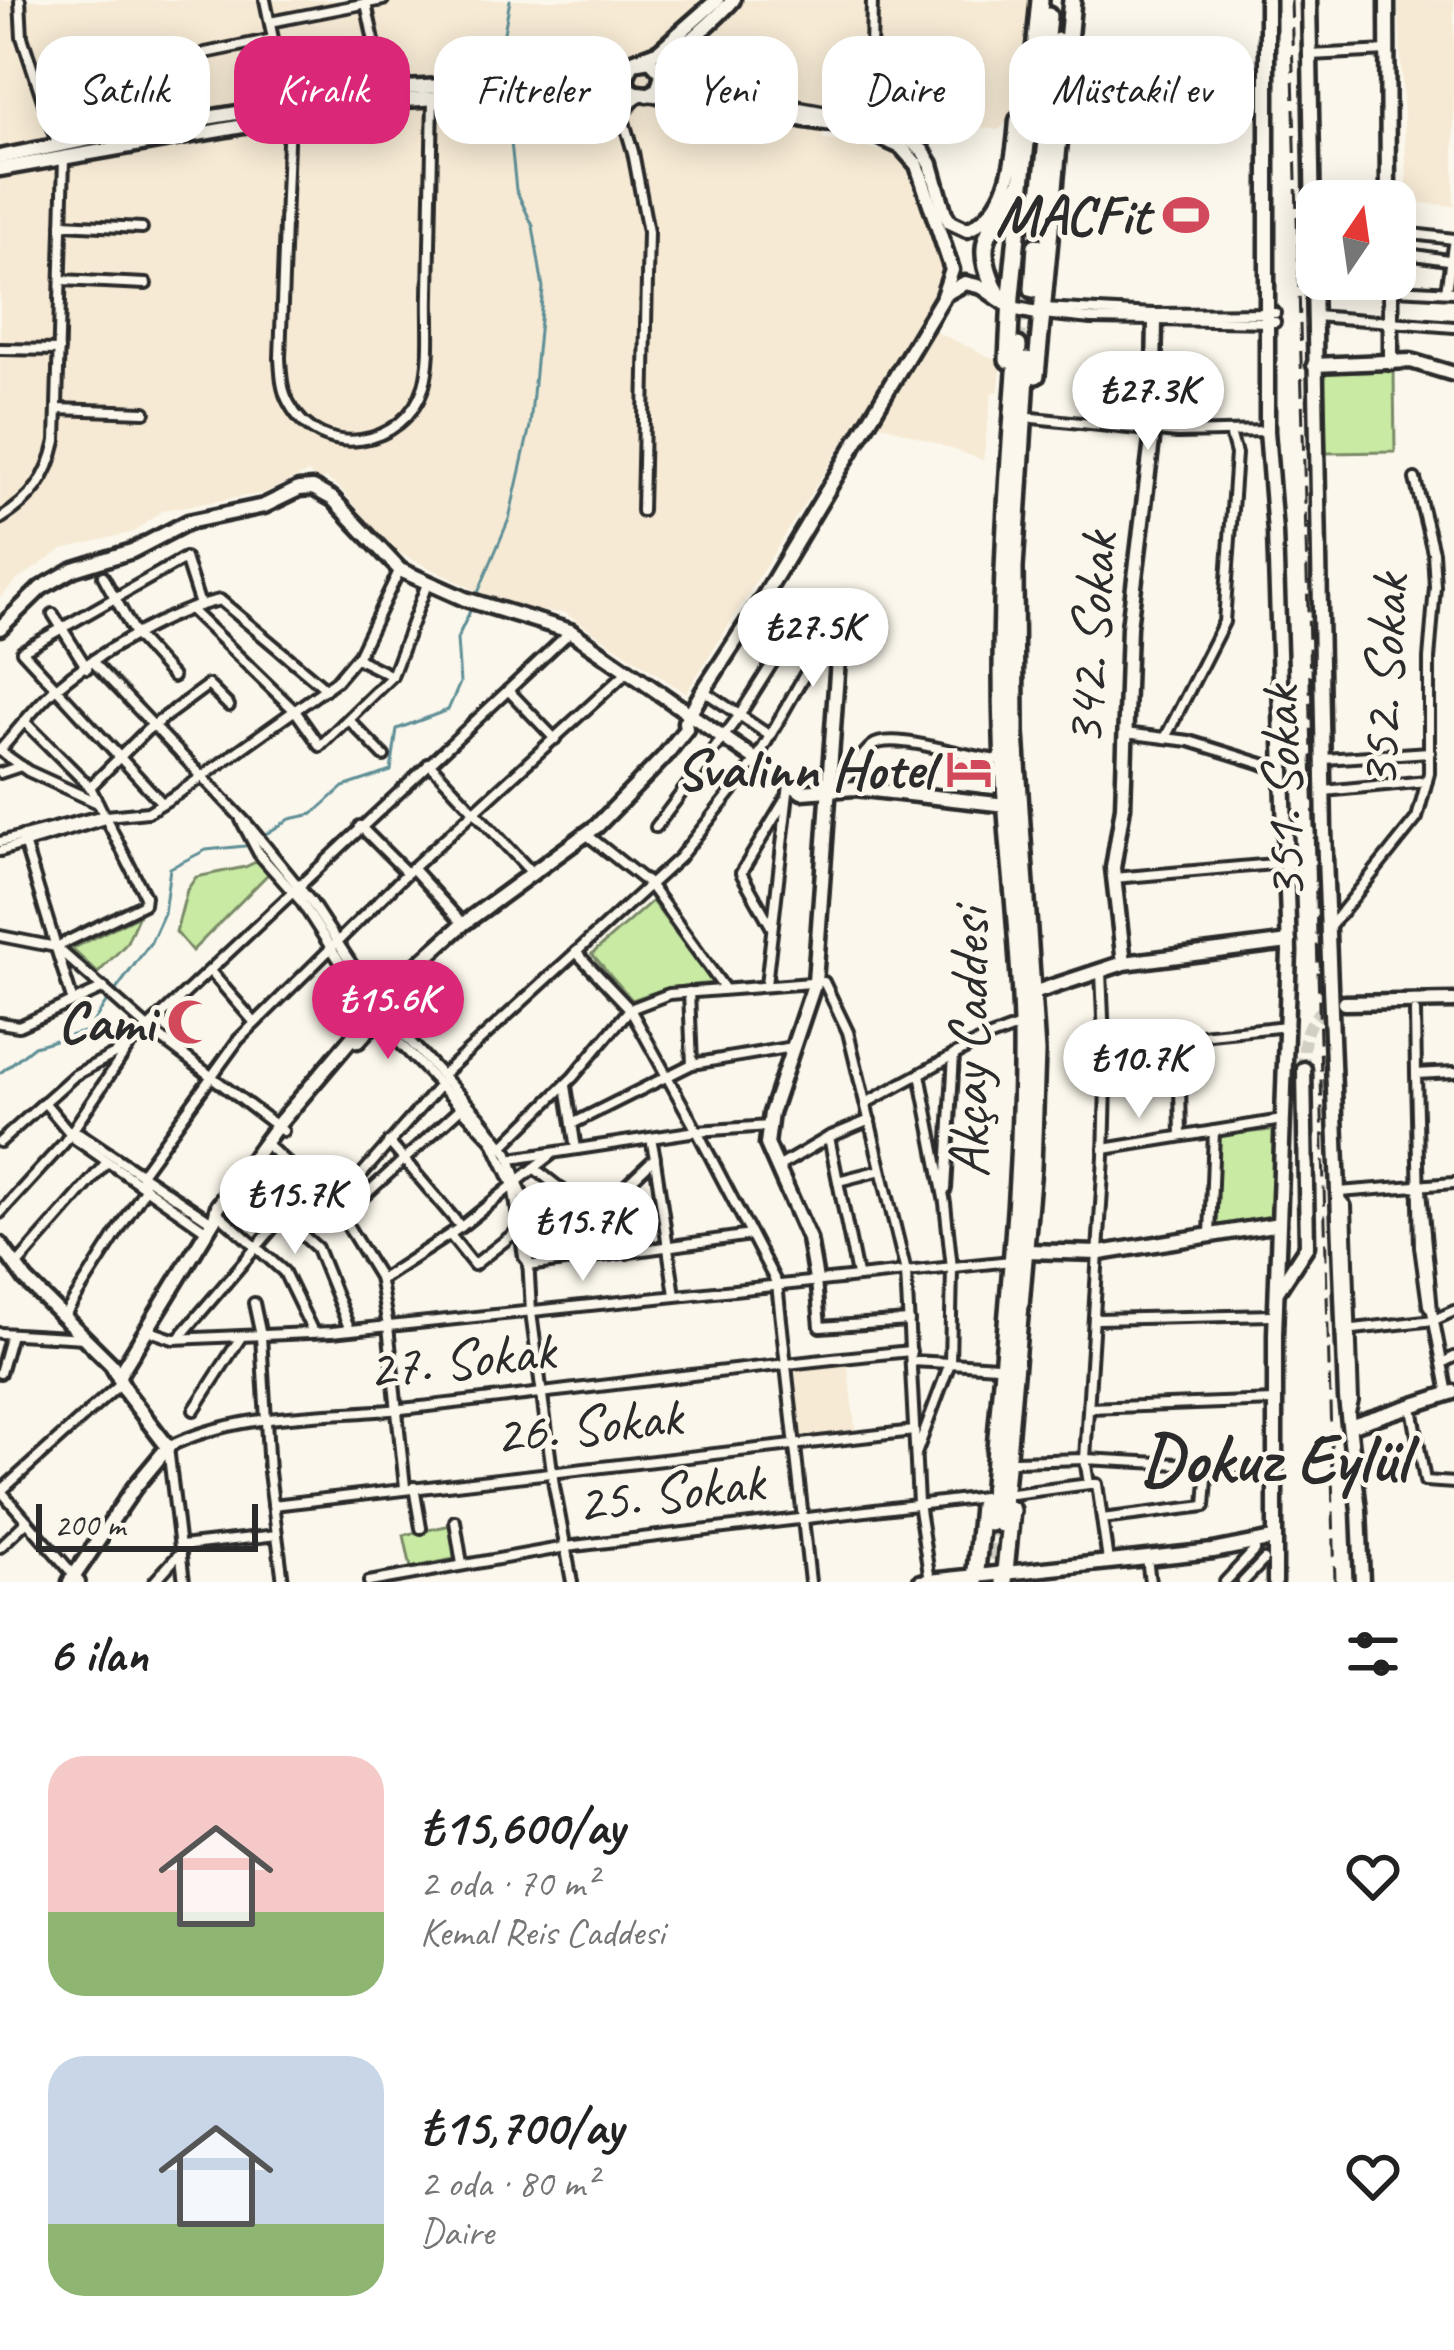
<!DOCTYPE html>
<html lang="tr">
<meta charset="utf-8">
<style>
:root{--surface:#fff;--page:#f6f6f6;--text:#222;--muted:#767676;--accent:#db2777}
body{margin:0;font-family:Caveat,sans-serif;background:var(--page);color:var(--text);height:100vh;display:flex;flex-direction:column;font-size:45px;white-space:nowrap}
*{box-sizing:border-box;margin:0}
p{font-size:39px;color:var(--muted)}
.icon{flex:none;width:66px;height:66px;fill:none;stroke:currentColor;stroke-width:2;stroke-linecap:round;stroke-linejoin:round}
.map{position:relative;height:1582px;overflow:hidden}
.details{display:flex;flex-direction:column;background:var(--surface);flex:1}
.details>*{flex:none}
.hud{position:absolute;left:36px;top:36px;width:1383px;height:108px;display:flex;gap:24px}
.needle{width:78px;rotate:13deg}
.fabs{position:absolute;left:1296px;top:180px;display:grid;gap:24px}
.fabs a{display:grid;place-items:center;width:120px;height:120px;border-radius:24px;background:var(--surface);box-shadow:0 6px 30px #0003;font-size:60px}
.scale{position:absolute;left:36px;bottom:30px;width:222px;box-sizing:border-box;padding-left:12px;border:6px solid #2b2b2b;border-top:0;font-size:33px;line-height:42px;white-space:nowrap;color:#2b2b2b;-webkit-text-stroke:9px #fbf7ec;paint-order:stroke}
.price{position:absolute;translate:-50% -102px;padding:0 27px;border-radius:42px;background:#fff;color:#222;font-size:39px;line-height:78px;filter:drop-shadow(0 3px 6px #0008)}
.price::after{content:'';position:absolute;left:50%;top:72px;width:36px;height:27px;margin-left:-18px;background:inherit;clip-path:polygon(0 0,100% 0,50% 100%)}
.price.selected{background:var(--accent);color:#fff}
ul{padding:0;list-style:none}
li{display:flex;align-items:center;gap:36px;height:300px;padding:0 48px}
li span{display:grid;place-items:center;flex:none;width:336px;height:240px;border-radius:36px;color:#555}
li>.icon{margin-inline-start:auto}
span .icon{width:144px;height:144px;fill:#fffc;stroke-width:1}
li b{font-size:51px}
h2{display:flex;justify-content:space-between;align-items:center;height:144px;padding:0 48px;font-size:51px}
.pill{padding:0 42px;border-radius:36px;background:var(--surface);box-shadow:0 6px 30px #0003;font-size:42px;line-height:108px}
.pill.selected{background:var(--accent);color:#fff}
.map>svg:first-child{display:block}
.built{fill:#f6ead4}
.green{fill:#c8eaa3;stroke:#7a8a67;stroke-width:3}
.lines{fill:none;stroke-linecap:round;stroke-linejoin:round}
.stream{stroke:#5f8f96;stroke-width:3}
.secondary-tunnel{stroke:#d1cec5;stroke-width:12;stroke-dasharray:12 6;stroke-linecap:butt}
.highway-tunnel{stroke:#d1cec5;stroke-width:15;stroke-dasharray:15 8;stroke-linecap:butt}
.street-casing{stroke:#2b2b2b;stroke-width:16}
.secondary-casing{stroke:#2b2b2b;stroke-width:21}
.highway-casing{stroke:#2b2b2b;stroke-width:24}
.street{stroke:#fbf7ec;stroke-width:8}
.secondary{stroke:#fbf7ec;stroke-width:12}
.highway{stroke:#fbf7ec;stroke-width:15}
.rail{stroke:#2b2b2b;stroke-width:3;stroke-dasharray:18 9;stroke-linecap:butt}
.labels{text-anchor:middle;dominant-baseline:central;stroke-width:9;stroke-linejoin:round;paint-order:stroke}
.poi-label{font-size:57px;font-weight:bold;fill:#2b2b2b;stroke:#fbf7ec;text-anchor:end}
.street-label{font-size:57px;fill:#2b2b2b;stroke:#fbf7ec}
.district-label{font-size:69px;font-weight:bold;fill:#2b2b2b;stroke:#fbf7ec}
</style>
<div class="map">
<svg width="1454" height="1582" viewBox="0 0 1454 1582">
<rect width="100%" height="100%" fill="#fbf7ec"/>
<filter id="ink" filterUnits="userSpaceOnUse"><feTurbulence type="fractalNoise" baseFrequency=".00833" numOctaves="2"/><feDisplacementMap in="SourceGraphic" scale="24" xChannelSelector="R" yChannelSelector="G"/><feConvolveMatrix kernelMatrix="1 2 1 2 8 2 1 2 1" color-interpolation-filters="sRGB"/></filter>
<g filter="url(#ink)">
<g class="built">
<polygon points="0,0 1029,0 1014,117 998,130 915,118 832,95 823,139 893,153 914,172 929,231 951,270 686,693 565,613 514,609 391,549 342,490 326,478 318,481 308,472 265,493 163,510 134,532 63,549 16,581 0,598"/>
<polygon points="1398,0 1454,0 1454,206 1408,202"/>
<polygon points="934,331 1001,362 999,391 992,392 983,460 875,422 916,351 921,353"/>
<polygon points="847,1361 856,1435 800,1441 793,1366"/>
</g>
<g class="green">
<polygon points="1394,371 1395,452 1326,453 1324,373"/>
<polygon points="260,860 271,871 192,951 176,932 187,890 196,877 245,867"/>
<polygon points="652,901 713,983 667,988 632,1000 592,954"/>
<polygon points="139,915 126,944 98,973 72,949"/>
<polygon points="1273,1130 1275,1221 1214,1231 1219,1135"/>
<polygon points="451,1525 458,1558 411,1568 404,1535"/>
</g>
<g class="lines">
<g class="stream">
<polyline points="505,76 503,38 510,0"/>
<polyline points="477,595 509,519 530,426 543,288 533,226 516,190 507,104"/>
<polyline points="261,837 290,819 313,814 343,787 391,771 397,729 448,710 460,683 457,639 471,609"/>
<polyline points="116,990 151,942 164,913 170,868 206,850 245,846 253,842"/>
<polyline points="0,1073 34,1046 87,1031 108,1000"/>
</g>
<path class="secondary-tunnel" d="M1304 1069C1302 1036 1306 1010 1344 1003"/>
<g class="highway-tunnel">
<polyline points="1027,245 1029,222"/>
<polyline points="1018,346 1023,288"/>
<polyline points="984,1582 990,1523"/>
<polyline points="995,1582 1001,1524"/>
</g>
<g class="street-casing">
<g id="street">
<polyline points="20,0 22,37 58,146"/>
<path d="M265 0 289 116 280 358C281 373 281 389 289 403 320 462 405 448 424 386 432 357 428 323 429 294 430 229 432 164 433 99"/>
<polyline points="366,3 384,89"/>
<polyline points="270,22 383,0"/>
<polyline points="205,53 273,39"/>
<polyline points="871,55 872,0"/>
<polyline points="1310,55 1387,51"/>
<polyline points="615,91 633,152 648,232 642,511"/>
<polyline points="623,113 640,95"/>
<polyline points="1315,200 1388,199"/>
<polyline points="62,224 142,228"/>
<polyline points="1395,232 1454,239"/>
<polyline points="1395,252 1454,261"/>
<polyline points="61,280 146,284"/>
<polyline points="1315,285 1454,292"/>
<polyline points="1446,291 1454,239"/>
<polyline points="1043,308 1154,314 1275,313"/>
<polyline points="1043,314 1091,319 1275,322"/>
<polyline points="1315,316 1454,327"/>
<polyline points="0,349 59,350"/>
<polyline points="57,409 145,412"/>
<polyline points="1033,418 1177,433 1267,431"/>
<path d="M0 519C32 499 48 478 56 441L64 159"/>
<polyline points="103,576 136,636 173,677"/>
<polyline points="190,609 296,712 320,746 392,676 427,584"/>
<polyline points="53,614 87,668"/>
<polyline points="356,658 392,676"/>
<polyline points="94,663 249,826 311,902 383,1012 480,1117 508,1153 525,1203 531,1312 554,1486 572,1582"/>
<polyline points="508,690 555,739"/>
<polyline points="704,691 770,736"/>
<polyline points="349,720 384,756"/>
<polyline points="1125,733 1189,741 1282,770"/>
<polyline points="1165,738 1224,622 1236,454 1230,432"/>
<path d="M0 750C18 730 36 705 56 688 96 654 169 611 220 600L326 689"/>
<polyline points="0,751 28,771 98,803"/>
<polyline points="1324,759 1430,752"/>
<polyline points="429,763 533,874"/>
<polyline points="0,773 21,766"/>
<path d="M848 776C855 767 863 753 872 746 893 730 972 760 1003 760"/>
<polyline points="90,787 147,730 208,685 229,706"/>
<polyline points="1324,791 1427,781"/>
<polyline points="162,803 22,651 185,558 200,605"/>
<polyline points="241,820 259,854 300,900 377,1019 492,1140 513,1185 524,1257 528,1262"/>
<polyline points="360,826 407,873"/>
<polyline points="656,827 739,716 780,651"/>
<polyline points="586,834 649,884 724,988"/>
<polyline points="22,836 56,947 149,1029 283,1131"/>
<polyline points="0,842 96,817 148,812 179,793 336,681 359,654 399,571"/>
<polyline points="0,851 105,819"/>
<polyline points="412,868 463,924"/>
<polyline points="1114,878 1286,863"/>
<polyline points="771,926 741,873 785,800"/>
<polyline points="1329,928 1417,818 1429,773 1429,659 1435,587 1433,552 1415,479"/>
<polyline points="0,936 56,947 144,904 145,896 90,787 25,722"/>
<polyline points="56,948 73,1002"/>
<polyline points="576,952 630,1009 669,994 824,982 848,1032 906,1272 918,1503 930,1581"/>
<polyline points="210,971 255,1023"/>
<polyline points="766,985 789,784"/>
<polyline points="689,992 692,1064"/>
<polyline points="1415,1012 1416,1074"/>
<polyline points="0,1023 19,1026 104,988"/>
<polyline points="1179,1036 1181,1136"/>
<polyline points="1104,1045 1287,1026"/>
<polyline points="920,1074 945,1203 952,1268 950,1363 997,1366"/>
<polyline points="442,1075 679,858 755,762 829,632"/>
<polyline points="566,1086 576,1149"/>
<polyline points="44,1102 75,1139 207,1231"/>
<polyline points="866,1103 980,1041 1020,1026"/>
<polyline points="572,1124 692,1064 793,1047"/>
<polyline points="769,1126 697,1131 777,1284 810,1582"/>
<polyline points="74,1133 79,1133 212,1222"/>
<polyline points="829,1137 870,1120"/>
<polyline points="0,1142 75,1075 128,1047"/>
<polyline points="389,1142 461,1227 513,1185"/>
<polyline points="265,1143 338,1210 379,1277 388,1326"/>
<polyline points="504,1145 573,1077 630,1009 697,1131 511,1159"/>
<polyline points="1104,1149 1282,1120"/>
<polyline points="655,1160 675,1295"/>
<polyline points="778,1167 829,1137 857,1275"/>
<polyline points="534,1168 593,1214"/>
<polyline points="519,1180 551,1155"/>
<polyline points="243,1181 317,1248 350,1330"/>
<polyline points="838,1181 881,1170"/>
<polyline points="946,1189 954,1055"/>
<polyline points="619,1190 627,1253"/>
<polyline points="1421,1190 1432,1311 1448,1394"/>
<polyline points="1339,1192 1454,1183"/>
<polyline points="1342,1201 1346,1206 1353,1401 1350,1412"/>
<polyline points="334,1206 441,1084"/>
<polyline points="0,1213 64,1143 129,1046 569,633"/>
<polyline points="219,1214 284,1272 313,1332"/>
<polyline points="342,1216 462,1107"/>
<polyline points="450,1235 474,1265 521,1228"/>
<polyline points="1210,1235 1214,1131"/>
<polyline points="545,1262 655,1158 651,1138"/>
<polyline points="16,1266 107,1162"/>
<polyline points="528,1266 751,1235"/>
<polyline points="380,1280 461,1227"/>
<polyline points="816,1280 820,1327 909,1321"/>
<polyline points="254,1303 261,1336 269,1472 283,1582"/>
<polyline points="1432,1311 1428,1305 1420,1247 1416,1074 1454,1072"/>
<polyline points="64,1316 145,1189 141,1174 238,1040 407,873 628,671"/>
<polyline points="1097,1319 1274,1315"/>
<polyline points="388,1326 405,1487"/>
<polyline points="147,1330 173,1339 332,1332 1011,1261"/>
<polyline points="1345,1330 1434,1320 1454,1311"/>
<polyline points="0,1333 85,1338"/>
<polyline points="179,1338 283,1216"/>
<polyline points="911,1361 950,1363 916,1454"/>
<polyline points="1442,1363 1454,1357"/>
<polyline points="0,1373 11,1334"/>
<polyline points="1412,1407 1425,1481 1454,1483"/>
<polyline points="1089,1408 1274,1401"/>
<polyline points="194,1410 241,1337"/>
<polyline points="1015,1461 1085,1459 1104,1157 1106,1085 1101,972"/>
<polyline points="1089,1484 1097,1484 1108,1561"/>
<polyline points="414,1487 421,1528"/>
<polyline points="1012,1494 1089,1484 1085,1459 1273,1469"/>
<polyline points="273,1505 914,1431"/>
<polyline points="1102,1519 1205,1506 1208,1465"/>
<polyline points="455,1521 462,1564"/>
<polyline points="181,1546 277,1535"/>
<polyline points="0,1547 27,1521"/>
<polyline points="1147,1558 1150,1582"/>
<polyline points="80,1582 1,1491 121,1383"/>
<polyline points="154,1582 181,1552"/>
<path d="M184 1582 168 1447C240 1411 322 1417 401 1409 571 1391 741 1367 911 1351"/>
<polyline points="369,1582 566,1547 983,1497"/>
<polyline points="1225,1582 1255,1550"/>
<polyline points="1243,1582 1264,1560"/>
</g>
</g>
<g class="secondary-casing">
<g id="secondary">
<polyline points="1267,0 1267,431 1275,532 1289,952 1275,1334 1275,1582"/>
<polyline points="1309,0 1324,831 1346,1398 1359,1510 1362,1582"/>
<polyline points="1387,0 1388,201"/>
<path d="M662 73 706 92 893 126 923 151 931 164 945 214 950 222 967 230C1009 211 1014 160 1017 120"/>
<polyline points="639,95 630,89 626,78 633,63 650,60 662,73"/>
<path d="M647 95 657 90C660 84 660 78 663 72 672 53 717 20 733 0"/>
<polyline points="0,157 145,128 384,89 584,79 659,51 717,0"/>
<polyline points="0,169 385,101 605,89 722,103 767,114 859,128 901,147 917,165 952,270 942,299 757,608 703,691 685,722 686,729 664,757 597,826 463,924 401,980 277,1126 218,1206 215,1218 119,1375"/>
<polyline points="947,293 965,283 982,287 1012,308 1042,314"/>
<polyline points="1391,363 1391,279"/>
<polyline points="1314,365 1411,361 1454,374"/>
<path d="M757 608C793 602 820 616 839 645L815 982 771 1113 767 1144 809 1239 816 1280"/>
<polyline points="0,628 41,588 74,569 132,551 188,522 264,506 299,489 313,488 333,499 400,570 465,599 570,631 802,792 855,788 1006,805"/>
<polyline points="1124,963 1113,868 1123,807 1129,627 1153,432 1155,321"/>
<polyline points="1033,993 1124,963 1289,942"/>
<polyline points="1344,1003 1454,1001"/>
<polyline points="358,1041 417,976"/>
<polyline points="0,1244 26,1280 112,1365 128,1395 168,1447 134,1488 70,1582"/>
<polyline points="1025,1251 1100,1253 1279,1224"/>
<polyline points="1277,1292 1307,1246 1304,1069"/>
<polyline points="1352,1425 1454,1392"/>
<polyline points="920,1582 1213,1551 1273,1539"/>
</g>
</g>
<g class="highway-casing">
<g id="highway">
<polyline points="1040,99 1048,16"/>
<polyline points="1038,223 1058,41"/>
<polyline points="1033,289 1036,246"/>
<path d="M999 297C971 241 988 234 1020 185"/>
<polyline points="1008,360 1011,296 1040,0"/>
<polyline points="1036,375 1072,0"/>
<path d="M990 1523C1002 1358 1024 1191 1022 1025 1020 928 1005 832 1003 736 999 605 1008 476 1018 346"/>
<polyline points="1001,1524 1032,1167 1036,1052 1015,733 1014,568 1027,360"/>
<polyline points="975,1582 982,1506"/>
<polyline points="1004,1582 1011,1510"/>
</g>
</g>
<use href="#street" class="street"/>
<use href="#secondary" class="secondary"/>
<use href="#highway" class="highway"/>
<polyline class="rail" points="1291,0 1335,1582"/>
</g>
</g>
<defs>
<g id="stadium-bare" transform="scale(3.6)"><path d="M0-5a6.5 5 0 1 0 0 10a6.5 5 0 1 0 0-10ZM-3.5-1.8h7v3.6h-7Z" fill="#d1495b" stroke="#fbf7ec" stroke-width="2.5" paint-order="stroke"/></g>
<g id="hotel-bare" transform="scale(3.6)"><path d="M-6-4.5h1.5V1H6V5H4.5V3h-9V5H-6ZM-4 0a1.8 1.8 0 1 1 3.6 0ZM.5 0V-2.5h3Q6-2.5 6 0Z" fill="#d1495b" stroke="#fbf7ec" stroke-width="2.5" paint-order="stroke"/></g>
<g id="mosque-bare" transform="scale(3.6)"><path d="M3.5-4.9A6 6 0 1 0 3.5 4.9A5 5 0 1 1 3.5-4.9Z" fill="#d1495b" stroke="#fbf7ec" stroke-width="2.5" paint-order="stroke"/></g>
</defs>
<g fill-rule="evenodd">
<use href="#stadium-bare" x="1186" y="215"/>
<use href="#hotel-bare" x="969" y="769"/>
<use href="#mosque-bare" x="190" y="1022"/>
</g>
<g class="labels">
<g class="poi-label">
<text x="1150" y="215">MACFit</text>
<text x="933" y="769">Svalinn Hotel</text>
<text x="154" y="1022">Cami</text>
</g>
<g class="street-label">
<text transform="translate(1090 639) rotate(-86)">342. Sokak</text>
<text transform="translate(1383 681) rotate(-87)">352. Sokak</text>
<text transform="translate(1282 793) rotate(-92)">351. Sokak</text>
<text transform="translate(969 1043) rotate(-90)">Akçay Caddesi</text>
<text transform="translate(461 1359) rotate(-6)">27. Sokak</text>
<text transform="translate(588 1425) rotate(-6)">26. Sokak</text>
<text transform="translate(670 1492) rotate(-7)">25. Sokak</text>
</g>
<g class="district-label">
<text x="1274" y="1459">Dokuz Eylül</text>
</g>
</g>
</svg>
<div class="fabs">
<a><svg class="needle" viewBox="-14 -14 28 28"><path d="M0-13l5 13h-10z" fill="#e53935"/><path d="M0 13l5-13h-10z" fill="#767676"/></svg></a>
</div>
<div class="scale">200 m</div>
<b class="price" style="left:1148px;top:453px">₺27.3K</b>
<b class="price" style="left:813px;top:690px">₺27.5K</b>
<b class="price selected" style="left:388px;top:1062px">₺15.6K</b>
<b class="price" style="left:1139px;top:1121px">₺10.7K</b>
<b class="price" style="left:295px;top:1257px">₺15.7K</b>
<b class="price" style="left:583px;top:1284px">₺15.7K</b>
<div class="hud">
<a class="pill">Satılık</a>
<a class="pill selected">Kiralık</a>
<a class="pill">Filtreler</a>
<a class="pill">Yeni</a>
<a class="pill">Daire</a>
<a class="pill">Müstakil ev</a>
</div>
</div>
<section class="details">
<h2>6 ilan<svg class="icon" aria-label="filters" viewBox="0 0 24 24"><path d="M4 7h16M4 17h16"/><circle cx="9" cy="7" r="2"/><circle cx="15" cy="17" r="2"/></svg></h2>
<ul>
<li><span style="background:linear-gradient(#f6c9c9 65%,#8fb573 0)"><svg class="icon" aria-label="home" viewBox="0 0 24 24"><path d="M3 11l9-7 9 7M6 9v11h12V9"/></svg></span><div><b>₺15,600/ay</b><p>2 oda · 70 m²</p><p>Kemal Reis Caddesi</p></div><svg class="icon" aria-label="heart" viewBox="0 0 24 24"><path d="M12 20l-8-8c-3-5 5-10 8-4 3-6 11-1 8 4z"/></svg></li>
<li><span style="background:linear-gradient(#c9d6e8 70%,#8fb573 0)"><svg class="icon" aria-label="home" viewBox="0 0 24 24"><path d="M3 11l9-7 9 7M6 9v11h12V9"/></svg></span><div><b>₺15,700/ay</b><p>2 oda · 80 m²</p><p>Daire</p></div><svg class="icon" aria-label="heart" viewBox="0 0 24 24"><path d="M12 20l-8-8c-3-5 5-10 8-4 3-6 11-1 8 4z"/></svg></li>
</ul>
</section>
